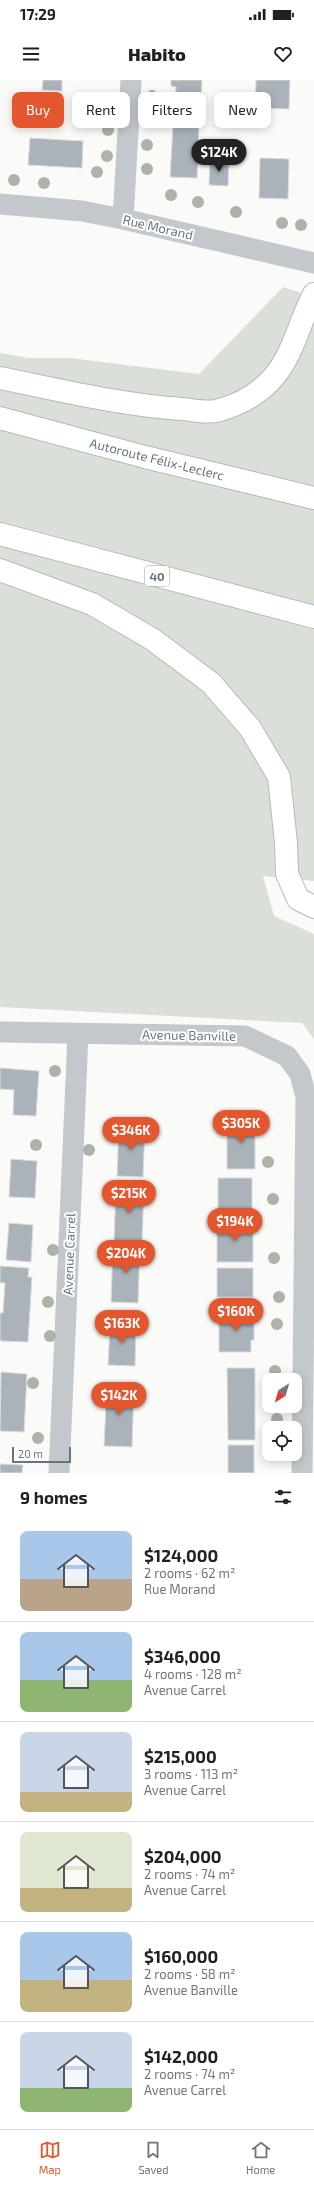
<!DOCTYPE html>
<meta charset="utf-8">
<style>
:root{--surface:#fff;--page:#f2f2f2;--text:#202124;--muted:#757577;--line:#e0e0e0;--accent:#e4572e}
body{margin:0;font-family:"Exo 2",sans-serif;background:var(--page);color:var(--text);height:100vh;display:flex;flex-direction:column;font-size:15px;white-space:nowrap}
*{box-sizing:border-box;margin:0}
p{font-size:13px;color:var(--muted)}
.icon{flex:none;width:22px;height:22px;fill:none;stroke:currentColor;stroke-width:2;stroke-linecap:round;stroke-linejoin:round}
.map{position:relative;height:1393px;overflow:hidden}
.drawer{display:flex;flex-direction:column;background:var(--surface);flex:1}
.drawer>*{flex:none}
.top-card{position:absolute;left:12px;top:12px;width:290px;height:36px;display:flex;gap:8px}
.needle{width:26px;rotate:217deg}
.tools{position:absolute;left:262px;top:1293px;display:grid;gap:8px}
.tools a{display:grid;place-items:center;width:40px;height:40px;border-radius:8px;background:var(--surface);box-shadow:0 2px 10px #0003;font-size:20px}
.scale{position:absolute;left:12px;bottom:10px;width:59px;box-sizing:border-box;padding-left:4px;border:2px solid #657683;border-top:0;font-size:11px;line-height:14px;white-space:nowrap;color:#657683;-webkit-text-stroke:3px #fff;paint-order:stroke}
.price{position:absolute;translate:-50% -34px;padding:0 9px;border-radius:14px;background:var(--accent);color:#fff;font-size:13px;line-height:26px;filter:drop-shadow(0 1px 2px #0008)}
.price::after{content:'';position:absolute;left:50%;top:24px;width:12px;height:9px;margin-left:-6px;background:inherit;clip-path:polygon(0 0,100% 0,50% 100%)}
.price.on{background:#222;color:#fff}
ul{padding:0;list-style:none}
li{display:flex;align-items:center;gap:12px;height:100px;padding:0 20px}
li+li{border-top:1px solid var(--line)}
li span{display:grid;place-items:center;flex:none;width:112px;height:80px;border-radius:8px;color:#555}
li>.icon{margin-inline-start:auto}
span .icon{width:48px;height:48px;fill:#fffc;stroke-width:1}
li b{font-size:17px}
h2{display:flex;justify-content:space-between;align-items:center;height:48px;padding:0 20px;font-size:17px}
.chip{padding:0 14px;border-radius:8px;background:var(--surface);box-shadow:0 2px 10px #0003;font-size:14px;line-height:36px}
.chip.on{background:var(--accent);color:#fff}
.status{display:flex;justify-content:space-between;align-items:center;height:28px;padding:0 20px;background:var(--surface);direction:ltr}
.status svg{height:11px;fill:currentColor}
header{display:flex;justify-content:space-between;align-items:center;height:52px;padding:0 20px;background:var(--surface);font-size:18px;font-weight:800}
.tab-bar{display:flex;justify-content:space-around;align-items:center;height:56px;border-top:1px solid var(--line);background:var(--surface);font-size:11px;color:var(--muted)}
.tab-bar a{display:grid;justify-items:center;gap:2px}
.tab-bar .on{color:var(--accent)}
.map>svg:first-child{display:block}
.green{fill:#dadfd7}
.building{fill:#aab3b9;stroke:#dcdcda}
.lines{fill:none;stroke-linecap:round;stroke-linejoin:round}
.highway-casing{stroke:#b4b9bd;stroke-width:24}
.street{stroke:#c3c8cc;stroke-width:21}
.highway{stroke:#fff;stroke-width:22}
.tree{fill:#aab4a7}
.labels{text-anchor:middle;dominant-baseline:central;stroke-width:4;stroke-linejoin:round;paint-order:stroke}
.shield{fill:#fff;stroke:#939fa8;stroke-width:1}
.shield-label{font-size:12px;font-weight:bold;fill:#657683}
.street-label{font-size:13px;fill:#657683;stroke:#fff}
</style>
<div class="status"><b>17:29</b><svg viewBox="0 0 49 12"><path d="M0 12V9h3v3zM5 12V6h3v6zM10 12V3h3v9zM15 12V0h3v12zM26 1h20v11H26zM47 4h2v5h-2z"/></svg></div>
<header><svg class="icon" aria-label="menu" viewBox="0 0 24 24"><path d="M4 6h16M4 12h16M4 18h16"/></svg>Habito<svg class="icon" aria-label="heart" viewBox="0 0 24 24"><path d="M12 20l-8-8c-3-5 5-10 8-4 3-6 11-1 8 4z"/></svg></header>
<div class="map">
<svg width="314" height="1393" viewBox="0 0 314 1393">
<rect width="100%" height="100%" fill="#fafaf8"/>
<polygon class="green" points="283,207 314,217 314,801 263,796 274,836 314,854 314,959 302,943 0,927 0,273 29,278 70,278 199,294"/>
<g class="building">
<polygon points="43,0 62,0 62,11 42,10"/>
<polygon points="171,0 202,0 200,39 174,38 176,7 171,6"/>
<polygon points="256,0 290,0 289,29 255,28"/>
<polygon points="173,46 199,47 197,98 170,97"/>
<polygon points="30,58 83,61 82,88 28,85"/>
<polygon points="260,78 289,79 288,119 259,118"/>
<polygon points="210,80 229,81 228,106 209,105"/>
<polygon points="0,988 39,991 36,1036 13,1035 14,1010 0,1009"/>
<polygon points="255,1039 255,1089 227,1089 227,1040"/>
<polygon points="119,1045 145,1046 143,1097 117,1096"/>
<polygon points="11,1079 37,1081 35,1118 9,1117"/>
<rect x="218" y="1098" width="34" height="38"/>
<polygon points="116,1105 144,1106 142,1163 114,1162"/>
<polygon points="9,1143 33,1145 31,1182 6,1180"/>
<rect x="217" y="1143" width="36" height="39"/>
<polygon points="113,1166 140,1167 138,1223 111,1222"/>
<polygon points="0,1186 29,1188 28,1197 32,1197 28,1262 1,1261 0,1259 0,1233 3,1233 5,1203 0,1203"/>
<rect x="217" y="1188" width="36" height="29"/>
<polygon points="219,1233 254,1233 254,1260 251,1260 251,1272 219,1272"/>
<polygon points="115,1240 133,1240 133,1248 136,1248 135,1286 108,1285 110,1247 115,1247"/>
<polygon points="227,1288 255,1288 255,1360 228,1360"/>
<polygon points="1,1292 27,1294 24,1352 0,1351"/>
<polygon points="107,1305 134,1306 132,1367 104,1366"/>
<rect x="228" y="1365" width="26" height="28"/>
<polygon points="0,1384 23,1385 22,1393 0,1393"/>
</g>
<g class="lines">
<g class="highway-casing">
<g id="highway">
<path d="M0 298C60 310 121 325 183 329 193 330 206 333 216 331 236 326 256 316 271 300 293 277 299 242 314 214"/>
<polyline points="0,338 145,377 314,418"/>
<polyline points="0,454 314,537"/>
<polyline points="0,490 92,524 152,559 211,603 250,648 279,697 286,763 287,794 298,819 314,827"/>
</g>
</g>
<g class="street">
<polyline points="0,124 82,131 123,139 314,183"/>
<polyline points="123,139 131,0"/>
<polyline points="0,952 245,956 287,976 300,994 306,1017 302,1393"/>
<polyline points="59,1393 78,954"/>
</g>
<use href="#highway" class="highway"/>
</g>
<g class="tree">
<circle cx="152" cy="16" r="6"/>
<circle cx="100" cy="26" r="6"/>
<circle cx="108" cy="50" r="6"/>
<circle cx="147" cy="65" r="6"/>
<circle cx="107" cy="76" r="6"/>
<circle cx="147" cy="89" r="6"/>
<circle cx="97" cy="92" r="6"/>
<circle cx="14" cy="100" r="6"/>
<circle cx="44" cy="103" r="6"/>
<circle cx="171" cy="115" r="6"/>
<circle cx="198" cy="122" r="6"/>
<circle cx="236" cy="132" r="6"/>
<circle cx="282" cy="143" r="6"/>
<circle cx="301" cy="145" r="6"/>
<circle cx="55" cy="991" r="6"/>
<circle cx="36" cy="1065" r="6"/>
<circle cx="89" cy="1070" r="6"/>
<circle cx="268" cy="1082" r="6"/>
<circle cx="273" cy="1119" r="6"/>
<circle cx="53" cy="1170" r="6"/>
<circle cx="274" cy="1178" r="6"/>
<circle cx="279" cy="1217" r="6"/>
<circle cx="48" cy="1222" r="6"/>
<circle cx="277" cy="1244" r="6"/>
<circle cx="50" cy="1256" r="6"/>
<circle cx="275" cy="1291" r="6"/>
<circle cx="33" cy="1303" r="6"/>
<circle cx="277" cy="1339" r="6"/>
<circle cx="38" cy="1358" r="6"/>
</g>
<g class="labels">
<rect class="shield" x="145" y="486" width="24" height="20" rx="3"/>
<g class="shield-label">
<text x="157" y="496">40</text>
</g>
<g class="street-label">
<text transform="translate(158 147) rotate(13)">Rue Morand</text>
<text transform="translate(157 379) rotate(14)">Autoroute Félix-Leclerc</text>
<text transform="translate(189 955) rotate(1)">Avenue Banville</text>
<text transform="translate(69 1174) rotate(-88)">Avenue Carrel</text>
</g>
</g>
</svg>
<div class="tools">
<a><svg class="needle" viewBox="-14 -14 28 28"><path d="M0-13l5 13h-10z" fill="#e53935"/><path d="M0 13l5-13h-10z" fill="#757577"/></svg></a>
<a><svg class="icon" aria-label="locate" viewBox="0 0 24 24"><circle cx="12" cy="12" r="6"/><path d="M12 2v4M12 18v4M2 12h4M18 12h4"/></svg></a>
</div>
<div class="scale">20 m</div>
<b class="price on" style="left:219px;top:93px">$124K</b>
<b class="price" style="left:241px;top:1064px">$305K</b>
<b class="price" style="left:131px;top:1071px">$346K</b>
<b class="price" style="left:129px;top:1134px">$215K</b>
<b class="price" style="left:235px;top:1162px">$194K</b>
<b class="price" style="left:126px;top:1194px">$204K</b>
<b class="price" style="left:236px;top:1252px">$160K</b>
<b class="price" style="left:122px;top:1264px">$163K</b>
<b class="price" style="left:119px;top:1336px">$142K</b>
<div class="top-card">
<a class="chip on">Buy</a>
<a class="chip">Rent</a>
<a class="chip">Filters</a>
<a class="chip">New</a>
</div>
</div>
<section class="drawer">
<h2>9 homes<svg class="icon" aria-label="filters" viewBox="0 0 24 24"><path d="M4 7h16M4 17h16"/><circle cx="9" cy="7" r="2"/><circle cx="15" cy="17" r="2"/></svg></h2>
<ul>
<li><span style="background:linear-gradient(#a9c7e8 60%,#b9a48a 0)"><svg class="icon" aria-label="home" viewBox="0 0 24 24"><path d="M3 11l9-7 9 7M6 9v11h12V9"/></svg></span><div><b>$124,000</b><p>2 rooms · 62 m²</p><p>Rue Morand</p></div></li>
<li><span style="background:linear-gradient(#a9c7e8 60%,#8fb573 0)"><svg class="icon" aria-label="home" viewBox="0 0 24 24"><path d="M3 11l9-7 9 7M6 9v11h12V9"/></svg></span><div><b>$346,000</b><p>4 rooms · 128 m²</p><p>Avenue Carrel</p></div></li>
<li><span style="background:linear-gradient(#c9d6e8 75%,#c2b280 0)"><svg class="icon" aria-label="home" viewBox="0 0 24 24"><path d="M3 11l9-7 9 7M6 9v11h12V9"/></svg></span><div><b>$215,000</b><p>3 rooms · 113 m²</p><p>Avenue Carrel</p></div></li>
<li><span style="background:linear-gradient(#dfe7d0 70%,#c2b280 0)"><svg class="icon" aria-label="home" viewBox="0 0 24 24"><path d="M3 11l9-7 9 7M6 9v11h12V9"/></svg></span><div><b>$204,000</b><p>2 rooms · 74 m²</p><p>Avenue Carrel</p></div></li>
<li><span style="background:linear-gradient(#a9c7e8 60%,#c2b280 0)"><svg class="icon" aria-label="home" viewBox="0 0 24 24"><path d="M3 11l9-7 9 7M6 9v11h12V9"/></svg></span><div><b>$160,000</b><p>2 rooms · 58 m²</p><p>Avenue Banville</p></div></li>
<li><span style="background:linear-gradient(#c9d6e8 70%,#8fb573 0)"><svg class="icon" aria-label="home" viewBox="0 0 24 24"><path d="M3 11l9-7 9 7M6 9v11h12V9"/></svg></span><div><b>$142,000</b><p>2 rooms · 74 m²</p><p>Avenue Carrel</p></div></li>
</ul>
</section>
<nav class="tab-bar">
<a class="on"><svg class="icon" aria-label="map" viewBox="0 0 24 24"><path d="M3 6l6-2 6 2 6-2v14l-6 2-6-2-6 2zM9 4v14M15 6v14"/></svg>Map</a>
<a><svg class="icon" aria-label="saved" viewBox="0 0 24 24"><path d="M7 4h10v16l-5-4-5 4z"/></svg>Saved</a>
<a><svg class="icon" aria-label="home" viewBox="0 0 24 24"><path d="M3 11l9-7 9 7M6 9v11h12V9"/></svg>Home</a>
</nav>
